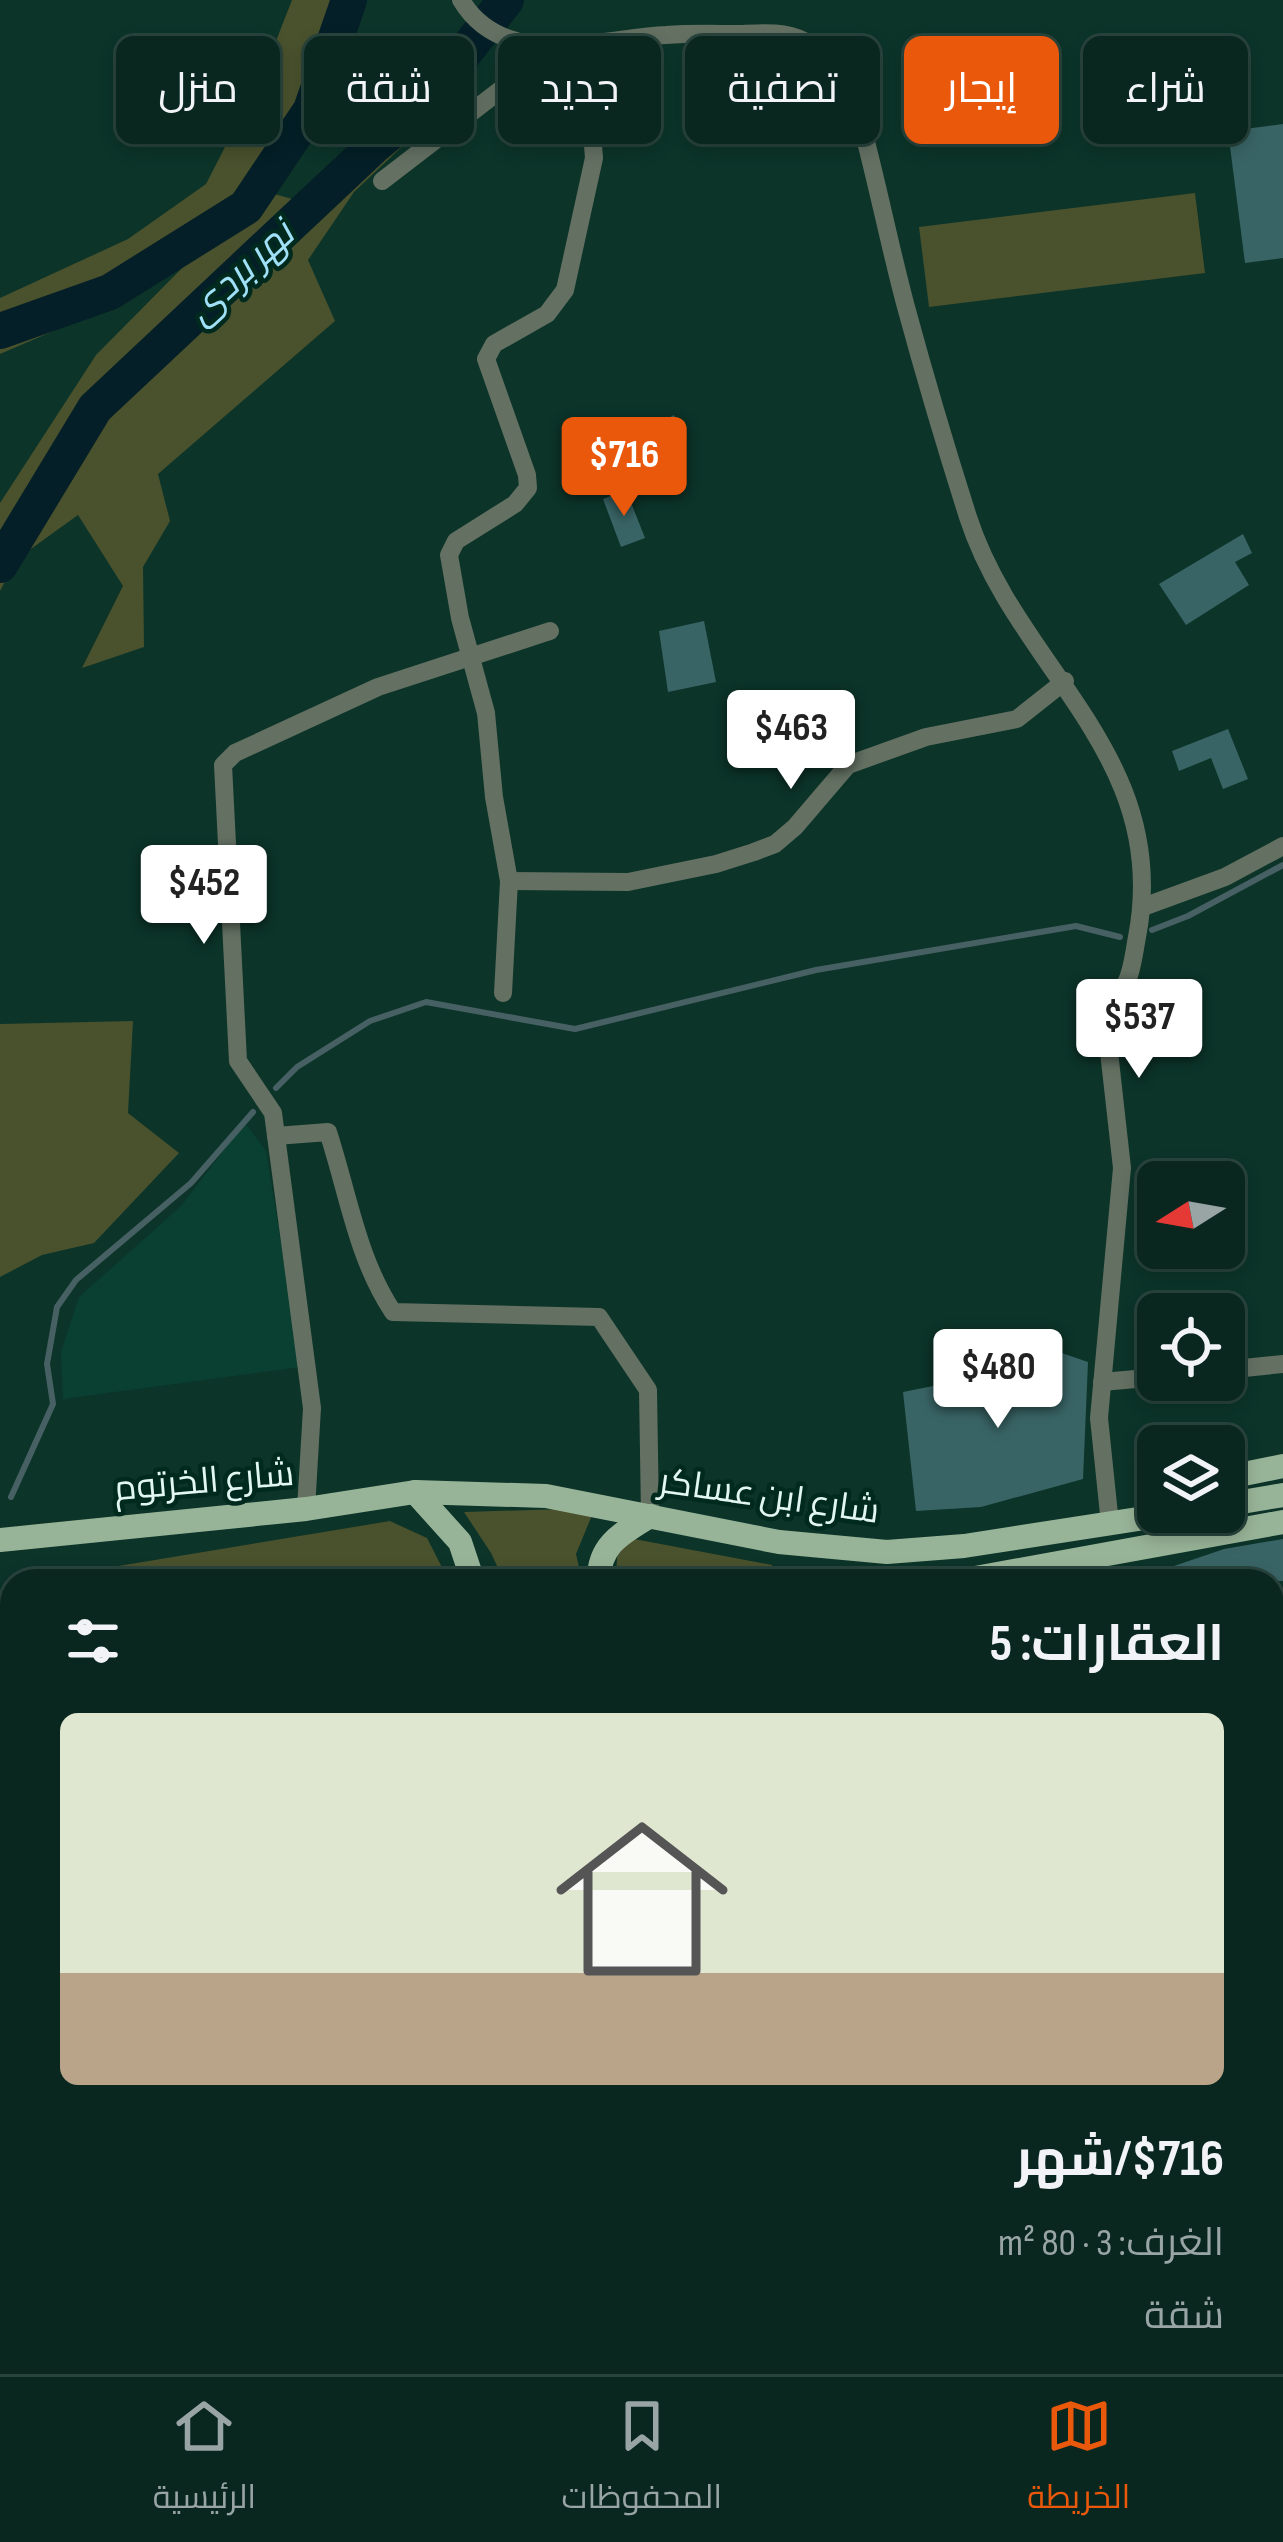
<!DOCTYPE html>
<html lang="ar">
<meta charset="utf-8">
<style>
:root{--surface:#09271f;--page:#17332c;--text:#f1f3f6;--muted:#99a5a4;--line:#29443d;--accent:#ea580c}
body{margin:0;font-family:"Sofia Sans Condensed",Cairo,sans-serif;background:var(--page);color:var(--text);direction:rtl;height:100vh;display:flex;flex-direction:column;font-size:45px;white-space:nowrap}
*{box-sizing:border-box;margin:0}
p{font-size:39px;color:var(--muted)}
.icon{flex:none;width:66px;height:66px;fill:none;stroke:currentColor;stroke-width:2;stroke-linecap:round;stroke-linejoin:round}
.map{position:relative;flex:1;overflow:hidden;direction:ltr}
.drawer{position:absolute;left:0px;top:1569px;width:1284px;height:807px;display:flex;flex-direction:column;background:var(--surface);border-radius:36px 36px 0 0;box-shadow:0 6px 18px #0003,0 0 0 3px var(--line);direction:rtl}
.drawer>*{flex:none}
.guide{position:absolute;left:36px;top:36px;width:1212px;height:108px;direction:rtl;display:flex;gap:24px}
.needle{width:78px;rotate:259deg}
.fabs{position:absolute;left:1137px;top:1161px;display:grid;gap:24px}
.fabs a{display:grid;place-items:center;width:108px;height:108px;border-radius:18px;background:var(--surface);box-shadow:0 6px 18px #0003,0 0 0 3px var(--line);font-size:60px}
.price{position:absolute;translate:-50% -102px;padding:0 27px;border-radius:12px;background:#fff;color:#222;font-size:39px;line-height:78px;filter:drop-shadow(0 3px 6px #0008)}
.price::after{content:'';position:absolute;left:50%;top:72px;width:36px;height:27px;margin-left:-18px;background:inherit;clip-path:polygon(0 0,100% 0,50% 100%)}
.price.current{background:var(--accent);color:#fff}
ul{padding:0;list-style:none}
li{display:grid;align-content:center;gap:24px;height:636px;padding:0 60px}
li+li{border-top:3px solid var(--line)}
li span{display:grid;place-items:center;height:372px;border-radius:18px;color:#555}
li>.icon{margin-inline-start:auto}
span .icon{width:216px;height:216px;fill:#fffc;stroke-width:1}
li b{font-size:51px}
h2{display:flex;justify-content:space-between;align-items:center;height:144px;padding:0 60px;font-size:51px}
.pill{padding:0 42px;border-radius:18px;background:var(--surface);box-shadow:0 6px 18px #0003,0 0 0 3px var(--line);font-size:42px;line-height:108px}
.pill.current{background:var(--accent);color:#fff}
.tabs{display:flex;justify-content:space-around;align-items:center;height:168px;border-top:3px solid var(--line);background:var(--surface);font-size:33px;color:var(--muted)}
.tabs a{display:grid;justify-items:center;gap:6px}
.tabs .current{color:var(--accent)}
.map>svg:first-child{display:block}
.built{fill:#0a4032}
.green{fill:#49512d}
.lines{fill:none;stroke-linecap:round;stroke-linejoin:round}
.stream{stroke:#476063;stroke-width:6}
.river{stroke:#041f27;stroke-width:36}
.building{fill:#396465}
.minor{stroke:#637062;stroke-width:18}
.major{stroke:#98b498;stroke-width:24}
.labels{text-anchor:middle;dominant-baseline:central;stroke-width:9;stroke-linejoin:round;paint-order:stroke}
.street-label{font-size:36px;fill:#e2f7ef;stroke:#012a1f}
.water-label{font-size:39px;font-style:italic;fill:#a1e1f8;stroke:#012a1f}
</style>
<div class="map">
<svg width="1283" height="2374" viewBox="0 0 1283 2374">
<rect width="100%" height="100%" fill="#0c3429"/>
<polygon class="built" points="245,1123 266,1151 301,1367 63,1399 61,1352 79,1297 181,1206"/>
<g class="green">
<polygon points="292,0 332,0 305,91 250,187 292,199 402,95 431,119 354,192 308,260 335,321 158,474 170,521 143,567 144,647 82,668 123,586 78,515 17,559 0,591 0,503 96,355 188,262 114,305 0,354 0,298 128,239 206,184 265,69"/>
<polygon points="1195,193 1205,273 929,307 919,227"/>
<polygon points="133,1021 128,1113 179,1153 94,1243 42,1255 0,1277 0,1024"/>
<polygon points="595,1508 576,1554 582,1581 504,1581 491,1553 464,1512"/>
<polygon points="390,1521 427,1538 449,1581 52,1581 58,1576"/>
<polygon points="629,1538 772,1565 775,1581 616,1581 617,1557"/>
<polygon points="12,1616 12,1775 0,1758 0,1640"/>
</g>
<g class="lines">
<g class="stream">
<polyline points="1152,930 1188,916 1283,865"/>
<polyline points="276,1088 297,1067 370,1021 426,1002 575,1029 816,970 1076,926 1120,937"/>
<polyline points="11,1497 53,1404 47,1364 57,1307 76,1280 191,1183 253,1112"/>
</g>
<g class="river">
<polyline points="0,331 110,292 246,207 311,110 349,0"/>
<polyline points="0,565 95,408 374,146 422,106 506,0"/>
<polyline points="195,2364 195,2374"/>
</g>
</g>
<g class="building">
<polygon points="1283,124 1283,258 1245,263 1228,131"/>
<polygon points="674,415 687,439 640,465 627,440"/>
<polygon points="626,490 645,538 621,547 603,499"/>
<polygon points="1243,534 1252,553 1235,562 1249,585 1186,625 1159,584"/>
<polygon points="704,621 716,682 668,692 659,631"/>
<polygon points="1228,729 1248,779 1223,789 1211,758 1179,771 1172,751"/>
<polygon points="1056,1351 1088,1362 1083,1479 981,1507 916,1511 903,1392 943,1384 941,1372"/>
<polygon points="1283,1539 1283,1581 1176,1581 1174,1566 1224,1549"/>
</g>
<g class="lines">
<g class="minor">
<path d="M461 0C504 72 600 38 666 35 691 33 716 34 741 34 762 33 784 31 804 41 832 56 843 76 856 104 875 171 888 240 906 307 925 377 946 448 968 517 1017 669 1172 755 1137 937 1131 969 1132 987 1104 1007L1122 1168 1099 1418 1110 1524"/>
<polyline points="382,181 512,81 535,52 546,47"/>
<polyline points="509,881 628,882 716,864 754,852 775,844 795,827 848,765 926,737 1017,719 1065,681"/>
<polyline points="1143,907 1225,877 1283,846"/>
<polyline points="503,993 509,881 494,797 486,713 460,618 449,555 456,541 515,504 528,488 527,475 486,359 494,344 547,314 565,290 594,158 585,45"/>
<path d="M276 1136 328 1132C348 1193 357 1258 393 1312L599 1317 648 1390 650 1516"/>
<polyline points="1224,1370 1283,1364"/>
<polyline points="1102,1382 1158,1377"/>
<polyline points="306,1509 312,1408 273,1113 238,1061 223,765 235,753 378,687 550,631"/>
<polyline points="1272,1696 1283,1694"/>
<polyline points="1272,1891 1283,1887"/>
<polyline points="1272,2034 1283,2031"/>
<polyline points="1272,2359 1283,2356"/>
<polyline points="334,2364 337,2374"/>
<polyline points="517,2364 520,2374"/>
<polyline points="639,2364 641,2374"/>
<polyline points="946,2364 948,2374"/>
<polyline points="1161,2374 1213,2364"/>
<polyline points="1242,2374 1254,2364"/>
</g>
<g class="major">
<polyline points="1224,1478 1283,1466"/>
<polyline points="415,1492 460,1542 473,1581"/>
<polyline points="1224,1505 1283,1495"/>
<polyline points="0,1540 306,1509 415,1492 546,1496 779,1542 887,1552 964,1546 1183,1512"/>
<path d="M599 1581C598 1545 622 1533 650 1516"/>
<polyline points="959,1581 1283,1522"/>
<polyline points="0,1976 12,1976"/>
<polyline points="0,2081 12,2098"/>
<polyline points="126,2364 127,2374"/>
<polyline points="165,2364 166,2374"/>
</g>
</g>
<g class="labels">
<g class="street-label">
<text transform="translate(204 1482) rotate(-5)">شارع الخرتوم</text>
<text transform="translate(769 1497) rotate(8)">شارع ابن عساكر</text>
</g>
<g class="water-label">
<text transform="translate(241 273) rotate(-43)">نهر بردى</text>
</g>
</g>
</svg>
<div class="fabs">
<a><svg class="needle" viewBox="-14 -14 28 28"><path d="M0-13l5 13h-10z" fill="#e53935"/><path d="M0 13l5-13h-10z" fill="#99a5a4"/></svg></a>
<a><svg class="icon" aria-label="locate" viewBox="0 0 24 24"><circle cx="12" cy="12" r="6"/><path d="M12 2v4M12 18v4M2 12h4M18 12h4"/></svg></a>
<a><svg class="icon" aria-label="layers" viewBox="0 0 24 24"><path d="M12 4l9 5-9 5-9-5zM3 14l9 5 9-5"/></svg></a>
</div>
<b class="price current" style="left:624px;top:519px">$716</b>
<b class="price" style="left:791px;top:792px">$463</b>
<b class="price" style="left:204px;top:947px">$452</b>
<b class="price" style="left:1139px;top:1081px">$537</b>
<b class="price" style="left:998px;top:1431px">$480</b>
<div class="guide">
<a class="pill">شراء</a>
<a class="pill current">إيجار</a>
<a class="pill">تصفية</a>
<a class="pill">جديد</a>
<a class="pill">شقة</a>
<a class="pill">منزل</a>
</div>
<section class="drawer">
<h2>العقارات: 5<svg class="icon" aria-label="filters" viewBox="0 0 24 24"><path d="M4 7h16M4 17h16"/><circle cx="9" cy="7" r="2"/><circle cx="15" cy="17" r="2"/></svg></h2>
<ul>
<li><span style="background:linear-gradient(#dfe7d0 70%,#b9a48a 0)"><svg class="icon" aria-label="home" viewBox="0 0 24 24"><path d="M3 11l9-7 9 7M6 9v11h12V9"/></svg></span><div><b>$716/شهر</b><p>الغرف: 3 · 80 m²</p><p>شقة</p></div></li>
</ul>
</section>
</div>
<nav class="tabs">
<a class="current"><svg class="icon" aria-label="map" viewBox="0 0 24 24"><path d="M3 6l6-2 6 2 6-2v14l-6 2-6-2-6 2zM9 4v14M15 6v14"/></svg>الخريطة</a>
<a><svg class="icon" aria-label="saved" viewBox="0 0 24 24"><path d="M7 4h10v16l-5-4-5 4z"/></svg>المحفوظات</a>
<a><svg class="icon" aria-label="home" viewBox="0 0 24 24"><path d="M3 11l9-7 9 7M6 9v11h12V9"/></svg>الرئيسية</a>
</nav>
